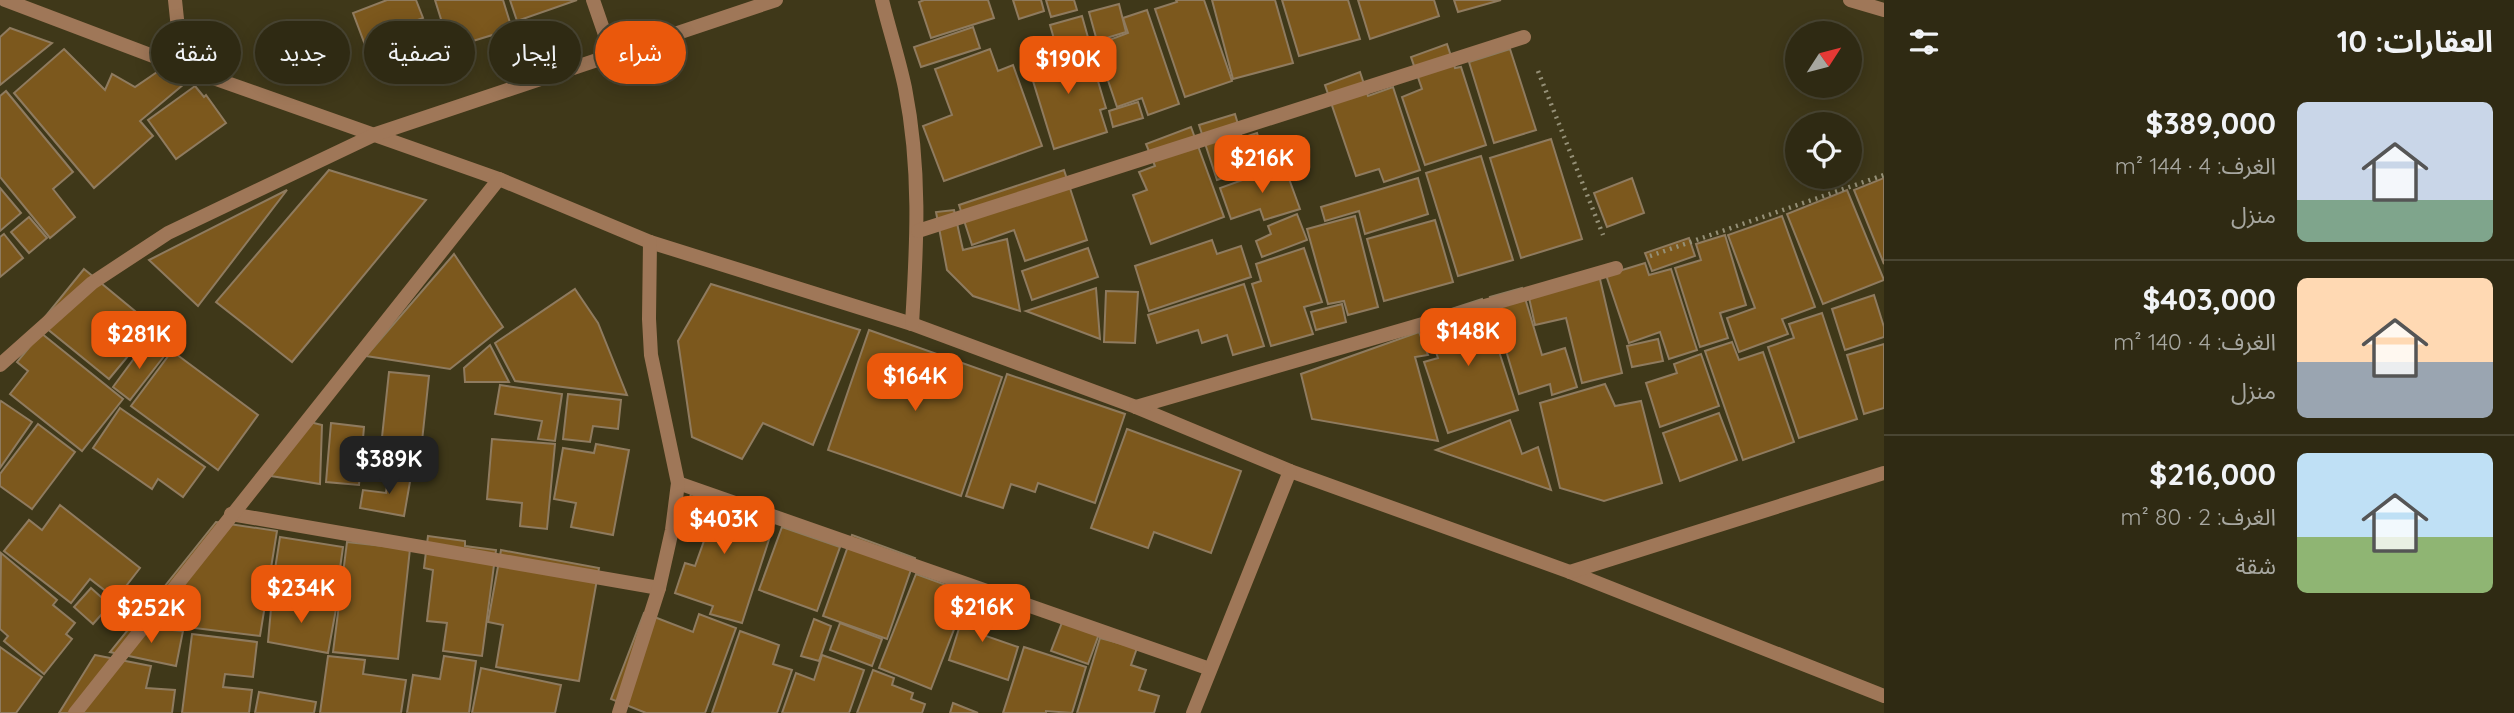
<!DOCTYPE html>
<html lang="ar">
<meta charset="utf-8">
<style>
:root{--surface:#2f2a13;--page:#3b3621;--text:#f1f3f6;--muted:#a7a7a0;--line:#4a4633;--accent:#ea580c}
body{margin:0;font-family:Quicksand,"Noto Sans Arabic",sans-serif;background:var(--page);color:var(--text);direction:rtl;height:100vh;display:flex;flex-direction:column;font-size:26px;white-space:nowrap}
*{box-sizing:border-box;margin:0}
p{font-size:23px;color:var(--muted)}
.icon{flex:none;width:38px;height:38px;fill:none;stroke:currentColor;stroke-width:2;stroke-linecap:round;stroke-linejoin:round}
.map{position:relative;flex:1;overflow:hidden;direction:ltr}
.side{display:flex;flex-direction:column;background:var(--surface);width:630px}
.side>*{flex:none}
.banner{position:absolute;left:21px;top:21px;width:665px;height:63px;direction:rtl;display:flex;gap:14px}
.needle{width:46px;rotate:54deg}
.buttons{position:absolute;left:1785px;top:21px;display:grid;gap:14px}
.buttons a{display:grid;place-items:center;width:77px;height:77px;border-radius:50%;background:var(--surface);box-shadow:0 4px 18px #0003,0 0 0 2px var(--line);font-size:35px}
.price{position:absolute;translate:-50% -60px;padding:0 16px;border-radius:14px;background:var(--accent);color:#fff;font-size:23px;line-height:46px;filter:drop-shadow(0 2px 4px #0008)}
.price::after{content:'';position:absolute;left:50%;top:42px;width:21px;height:16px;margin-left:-10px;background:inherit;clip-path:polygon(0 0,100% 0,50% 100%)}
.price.active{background:#222;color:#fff}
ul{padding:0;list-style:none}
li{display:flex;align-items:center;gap:21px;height:175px;padding:0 21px}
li+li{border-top:2px solid var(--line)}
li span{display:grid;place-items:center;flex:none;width:196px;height:140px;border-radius:10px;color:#555}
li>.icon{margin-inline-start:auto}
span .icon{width:84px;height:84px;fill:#fffc;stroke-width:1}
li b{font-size:30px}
h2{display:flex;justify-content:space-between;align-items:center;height:84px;padding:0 21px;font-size:30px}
.pill{padding:0 24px;border-radius:32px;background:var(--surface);box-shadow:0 4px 18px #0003,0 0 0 2px var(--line);font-size:24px;line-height:63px}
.pill.active{background:var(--accent);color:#fff}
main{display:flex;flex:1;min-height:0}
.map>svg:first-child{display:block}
.building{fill:#7c581d;stroke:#8f7b5f;stroke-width:2}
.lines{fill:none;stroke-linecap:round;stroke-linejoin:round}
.path{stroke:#959077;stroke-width:4.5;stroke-dasharray:2 5;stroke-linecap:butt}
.minor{stroke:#9f7758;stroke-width:14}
</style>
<main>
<section class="side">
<h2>العقارات: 10<svg class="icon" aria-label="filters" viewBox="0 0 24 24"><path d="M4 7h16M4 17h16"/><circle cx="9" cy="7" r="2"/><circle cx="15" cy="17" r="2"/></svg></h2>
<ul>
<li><span style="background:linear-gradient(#c9d6e8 70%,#7fa58c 0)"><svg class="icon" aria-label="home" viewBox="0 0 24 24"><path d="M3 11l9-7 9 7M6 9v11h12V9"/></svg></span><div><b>$389,000</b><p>الغرف: 4 · 144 m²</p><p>منزل</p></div></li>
<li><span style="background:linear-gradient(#ffd9b3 60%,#9aa5b1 0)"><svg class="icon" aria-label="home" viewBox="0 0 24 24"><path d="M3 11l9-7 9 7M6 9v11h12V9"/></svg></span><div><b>$403,000</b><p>الغرف: 4 · 140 m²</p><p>منزل</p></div></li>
<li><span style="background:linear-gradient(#bfe0f5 60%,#8fb573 0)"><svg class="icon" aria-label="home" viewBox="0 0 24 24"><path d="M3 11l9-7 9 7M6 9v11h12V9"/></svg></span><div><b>$216,000</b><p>الغرف: 2 · 80 m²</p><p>شقة</p></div></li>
</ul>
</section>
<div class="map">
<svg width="1884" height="713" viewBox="0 0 1884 713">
<rect width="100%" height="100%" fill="#3f3819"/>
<g class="building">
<polygon points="387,0 416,0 423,18 399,27 408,53 373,66 353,13"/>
<polygon points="435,0 503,0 512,29 450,48"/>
<polygon points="510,0 577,0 517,21"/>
<polygon points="924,0 988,0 994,18 931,38 919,2"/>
<polygon points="1013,0 1041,0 1044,11 1019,19"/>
<polygon points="1046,0 1074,0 1077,10 1051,17"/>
<polygon points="1176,0 1204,0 1232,81 1185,97 1155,9 1177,2"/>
<polygon points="1212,0 1275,0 1293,63 1233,79"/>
<polygon points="1282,0 1348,0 1360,39 1299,56"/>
<polygon points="1358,0 1434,0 1439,16 1370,39"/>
<polygon points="1454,0 1501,0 1458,12"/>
<polygon points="1119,4 1126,32 1097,41 1089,12"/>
<polygon points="1147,10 1179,104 1148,115 1142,98 1117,107 1096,45 1128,33 1123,18"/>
<polygon points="1082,16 1091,48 1059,56 1050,25"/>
<polygon points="973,27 980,48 921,67 914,47"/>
<polygon points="10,28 52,43 0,85 0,37"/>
<polygon points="1447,44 1455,68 1461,67 1486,145 1425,165 1402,97 1422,89 1411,57"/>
<polygon points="1050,46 1055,62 1089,51 1106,108 1100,110 1107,132 1054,149 1025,55"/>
<polygon points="64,49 105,90 112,74 135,87 163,68 184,84 140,121 153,136 94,188 14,93"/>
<polygon points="990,49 998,71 1013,65 1042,146 944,181 923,126 952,115 935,69"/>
<polygon points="1510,49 1536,130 1494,143 1469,62"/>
<polygon points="1360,72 1368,96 1393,87 1420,170 1384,182 1379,169 1356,176 1325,85"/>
<polygon points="195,86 204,97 206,95 226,123 176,159 148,120"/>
<polygon points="6,91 73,172 53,189 75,217 50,238 0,177 0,96"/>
<polygon points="1138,102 1143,118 1113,127 1109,111"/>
<polygon points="1235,114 1242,138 1257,133 1267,164 1217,180 1199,125"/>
<polygon points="1191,127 1224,217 1151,244 1133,195 1147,190 1139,172 1155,166 1146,144"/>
<polygon points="1551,139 1582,239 1521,258 1490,158"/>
<polygon points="1481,156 1513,260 1458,276 1426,173"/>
<polygon points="1284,165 1300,209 1264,220 1260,209 1231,219 1220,188"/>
<polygon points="329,170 426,200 292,362 216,302"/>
<polygon points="1064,170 1087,240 1025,261 1014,230 972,245 959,205"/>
<polygon points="1418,178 1428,214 1365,234 1359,211 1325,221 1321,207"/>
<polygon points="1632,178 1644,213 1607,227 1594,193"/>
<polygon points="1884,178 1884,264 1854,190"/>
<polygon points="0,188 21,213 0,231"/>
<polygon points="287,190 198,306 149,260"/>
<polygon points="1847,190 1884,280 1823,304 1787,214"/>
<polygon points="954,210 963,250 1007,239 1020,311 973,296 947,270 936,212"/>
<polygon points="1297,214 1307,240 1262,257 1256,241 1271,234 1268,226"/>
<polygon points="1355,216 1378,307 1348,315 1344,301 1328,304 1307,229"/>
<polygon points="1782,216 1815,307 1782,319 1788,334 1739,352 1727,318 1755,308 1728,235"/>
<polygon points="29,217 47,238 29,253 11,232"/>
<polygon points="1435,220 1453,282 1384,301 1367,239"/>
<polygon points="4,234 23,258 0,277 0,237"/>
<polygon points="1725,235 1746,305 1720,313 1728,338 1700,347 1675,268 1701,260 1696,244"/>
<polygon points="1689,238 1695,256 1652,271 1645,253"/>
<polygon points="1212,240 1217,254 1241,246 1251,277 1149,311 1135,266"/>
<polygon points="1088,248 1098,277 1032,300 1022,271"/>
<polygon points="1304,248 1322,302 1304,307 1313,334 1271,346 1252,284 1261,281 1256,264"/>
<polygon points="454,254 503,327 450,369 366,356"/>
<polygon points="1645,263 1649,275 1671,269 1697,350 1669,359 1660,332 1629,343 1606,275"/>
<polygon points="84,269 153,326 109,379 40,323"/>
<polygon points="1599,275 1622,373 1582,383 1566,318 1535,325 1528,293"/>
<polygon points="711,284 860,330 813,445 763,423 742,459 692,437 678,341"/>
<polygon points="1244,284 1264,346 1233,355 1227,335 1202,343 1198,330 1157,343 1148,315"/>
<polygon points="1096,288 1100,339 1026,311"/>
<polygon points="1522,288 1542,355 1565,348 1577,387 1552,395 1550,384 1519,394 1490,297"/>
<polygon points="575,289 598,323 627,395 515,381 495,343"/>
<polygon points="1106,291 1138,292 1135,343 1104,342"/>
<polygon points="1874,295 1884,327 1884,337 1845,350 1832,309"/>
<polygon points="1482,299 1518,410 1448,433 1424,362 1438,358 1424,318"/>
<polygon points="1342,304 1346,322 1316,330 1311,312"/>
<polygon points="1822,313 1857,419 1799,438 1768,347 1794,338 1789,324"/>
<polygon points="869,330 1002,377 961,496 828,450"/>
<polygon points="1419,332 1428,355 1415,357 1438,441 1312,419 1301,374"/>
<polygon points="41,333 123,399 82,451 10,394 28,371 17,362"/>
<polygon points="1658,339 1663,361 1632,367 1627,346"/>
<polygon points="147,341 165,355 130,400 113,387"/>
<polygon points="1732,342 1739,360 1763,352 1794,442 1743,460 1705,351"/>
<polygon points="1884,344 1884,408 1864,414 1847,355"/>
<polygon points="490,345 509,382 465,382 464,368"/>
<polygon points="172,351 258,415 218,470 131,406"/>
<polygon points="1701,354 1719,406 1660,427 1646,383 1677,373 1674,364"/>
<polygon points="389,372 429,376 419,469 379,465"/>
<polygon points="1007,374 1125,414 1095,503 1038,483 1035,492 1011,484 1003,508 966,496"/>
<polygon points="1605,384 1615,406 1641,401 1662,483 1604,501 1560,488 1540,403"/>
<polygon points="500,385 562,394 555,441 538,439 542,421 495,414"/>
<polygon points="568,394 621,400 618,429 593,426 590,442 563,439"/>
<polygon points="1,401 32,422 0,468 0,403"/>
<polygon points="120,408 205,467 183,497 158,479 152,489 93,448"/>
<polygon points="1719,413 1737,460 1680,481 1663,433"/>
<polygon points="1510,420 1522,454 1538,447 1551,490 1436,450"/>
<polygon points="310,422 322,425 320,484 271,476"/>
<polygon points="331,423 364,427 359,485 326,482"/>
<polygon points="38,424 75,452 32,509 0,486 0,474"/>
<polygon points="1127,429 1241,471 1211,553 1154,532 1148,548 1091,528"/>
<polygon points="492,439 555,444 547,529 520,526 522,503 487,499"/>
<polygon points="596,444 629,450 613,535 571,527 576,503 554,499 563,448 594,453"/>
<polygon points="389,472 411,476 404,516 360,508 363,490 386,493"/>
<polygon points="691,494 775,521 742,623 710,614 713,606 675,593 685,563 695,566 705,538 680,529"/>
<polygon points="60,505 140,568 116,599 90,579 71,603 4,551 29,520 42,530"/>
<polygon points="216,522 277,531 260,636 137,621"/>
<polygon points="782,527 840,547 817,611 759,590"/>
<polygon points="852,535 915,558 887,639 823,616"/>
<polygon points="428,536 465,541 465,546 496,550 482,656 443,651 447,623 427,621 433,570 424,568"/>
<polygon points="280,537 343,547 335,604 271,595"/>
<polygon points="347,542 410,549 398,659 333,652"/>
<polygon points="501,550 599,568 579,681 496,667 503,625 488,622"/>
<polygon points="1,553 57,600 53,605 75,623 66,634 72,639 44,674 4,641 8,636 0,629"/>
<polygon points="916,574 968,593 931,689 879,668"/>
<polygon points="91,588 110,605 93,624 74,607"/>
<polygon points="272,598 336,609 328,653 268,642"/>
<polygon points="968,600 993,608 983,635 1018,647 1008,680 949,660"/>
<polygon points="644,613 693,632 699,614 736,628 705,713 646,713 611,699"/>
<polygon points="814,619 831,626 819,661 801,656"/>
<polygon points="1063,620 1099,634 1088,664 1051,651"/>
<polygon points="840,623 882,639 872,666 830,650"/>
<polygon points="131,626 183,631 176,666 110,652"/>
<polygon points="740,631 779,645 773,664 792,670 777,713 712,713"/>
<polygon points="192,634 257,642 253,677 225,674 223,687 252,690 249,713 182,713"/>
<polygon points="1100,638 1137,648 1131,665 1146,670 1139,690 1159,696 1154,713 1077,713"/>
<polygon points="0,647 42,677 16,713 0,713"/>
<polygon points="1024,647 1086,667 1072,713 1046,711 1046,713 1003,713"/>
<polygon points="95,655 151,666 146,688 175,690 172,713 59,713"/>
<polygon points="822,655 864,670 849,713 782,713 796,673 814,680"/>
<polygon points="328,656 365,660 363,674 406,680 401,713 320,713"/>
<polygon points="444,656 476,661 469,713 407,713 413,675 440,679"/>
<polygon points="481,668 561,685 555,713 472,713"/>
<polygon points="873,670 894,678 892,685 913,693 911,699 925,704 922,713 857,713"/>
<polygon points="259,692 316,702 314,713 255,713"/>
<polygon points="953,703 978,713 950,713"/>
</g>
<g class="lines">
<g class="path">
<polyline points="1538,71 1603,235"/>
<polyline points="1650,256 1884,175"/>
</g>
<g class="minor">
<polyline points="5,0 182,67 499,179 650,242 912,324 1136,407 1290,471 1570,572 1884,696"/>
<polyline points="175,0 182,67"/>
<polyline points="593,0 612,55"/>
<path d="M882 0C889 29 899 59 905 88 921 169 917 243 912 324"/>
<polyline points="1850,0 1884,10"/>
<polyline points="918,231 1524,37"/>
<polyline points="0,365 92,283 168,233 376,134 776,0"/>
<polyline points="1136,407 1616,268"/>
<polyline points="678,483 1210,669"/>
<polyline points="231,514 659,588"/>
<polyline points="1570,572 1884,473"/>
<polyline points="75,713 499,179"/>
<polyline points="619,713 659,588 672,530 678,483 651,355 649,319 650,242"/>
<polyline points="1193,713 1290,471"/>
</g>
</g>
</svg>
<div class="buttons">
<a><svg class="needle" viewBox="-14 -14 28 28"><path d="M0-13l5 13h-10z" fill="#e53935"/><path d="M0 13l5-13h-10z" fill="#a7a7a0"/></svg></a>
<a><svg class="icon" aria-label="locate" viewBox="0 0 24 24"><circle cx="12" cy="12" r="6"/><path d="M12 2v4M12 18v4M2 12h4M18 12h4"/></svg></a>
</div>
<b class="price" style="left:1068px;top:96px">$190K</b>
<b class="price" style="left:1262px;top:195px">$216K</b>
<b class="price" style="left:1468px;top:368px">$148K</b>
<b class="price" style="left:139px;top:371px">$281K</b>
<b class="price" style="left:915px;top:413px">$164K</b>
<b class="price active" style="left:389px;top:496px">$389K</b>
<b class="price" style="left:724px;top:556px">$403K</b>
<b class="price" style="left:301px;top:625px">$234K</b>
<b class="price" style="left:982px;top:644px">$216K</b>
<b class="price" style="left:151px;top:645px">$252K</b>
<div class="banner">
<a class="pill active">شراء</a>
<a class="pill">إيجار</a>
<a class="pill">تصفية</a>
<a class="pill">جديد</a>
<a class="pill">شقة</a>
</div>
</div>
</main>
